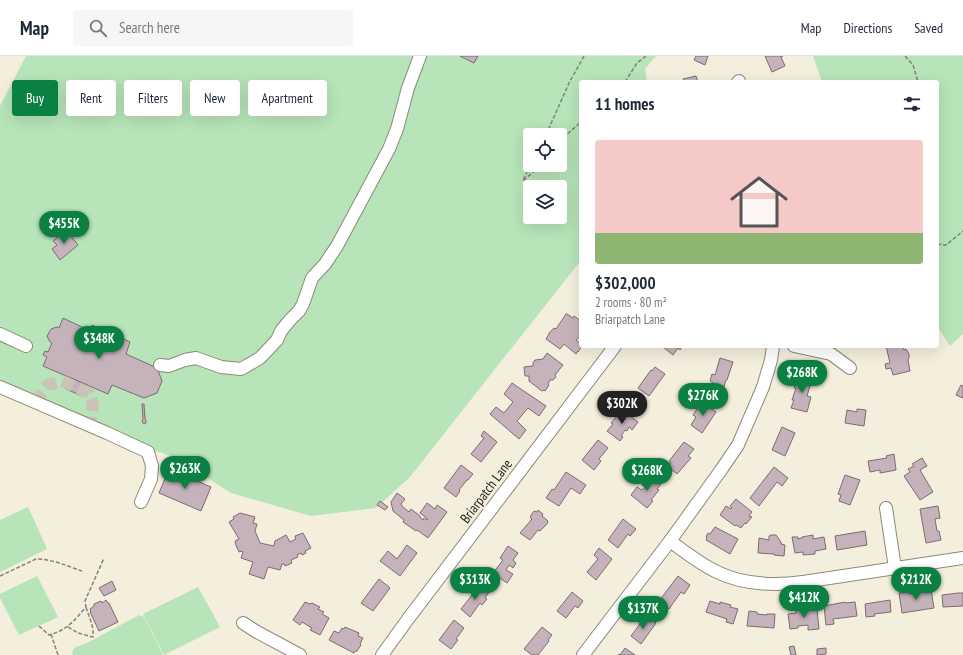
<!DOCTYPE html>
<meta charset="utf-8">
<style>
:root{--surface:#fff;--page:#f6f6f7;--text:#1f2937;--muted:#747a83;--line:#e0e1e3;--accent:#0b8043}
body{margin:0;font-family:"PT Sans Narrow",sans-serif;background:var(--page);color:var(--text);height:100vh;display:flex;flex-direction:column;font-size:15px;white-space:nowrap}
*{box-sizing:border-box;margin:0}
p{font-size:13px;color:var(--muted)}
.icon{flex:none;width:22px;height:22px;fill:none;stroke:currentColor;stroke-width:2;stroke-linecap:round;stroke-linejoin:round}
.map{position:relative;flex:1;overflow:hidden}
.sheet{position:absolute;left:579px;top:24px;width:360px;height:268px;display:flex;flex-direction:column;background:var(--surface);border-radius:4px;box-shadow:0 4px 16px #0002}
.sheet>*{flex:none}
.guide{position:absolute;left:12px;top:24px;width:380px;height:36px;display:flex;gap:8px}
.buttons{position:absolute;left:523px;top:72px;display:grid;gap:8px}
.buttons a{display:grid;place-items:center;width:44px;height:44px;border-radius:4px;background:var(--surface);box-shadow:0 4px 16px #0002;font-size:20px}
.price{position:absolute;translate:-50% -34px;padding:0 9px;border-radius:14px;background:var(--accent);color:#fff;font-size:13px;line-height:26px;filter:drop-shadow(0 1px 2px #0008)}
.price::after{content:'';position:absolute;left:50%;top:24px;width:12px;height:9px;margin-left:-6px;background:inherit;clip-path:polygon(0 0,100% 0,50% 100%)}
.price.on{background:#222;color:#fff}
ul{padding:0;list-style:none}
li{display:grid;align-content:center;gap:8px;height:212px;padding:0 16px}
li+li{border-top:1px solid var(--line)}
li span{display:grid;place-items:center;height:124px;border-radius:4px;color:#555}
li>.icon{margin-inline-start:auto}
span .icon{width:72px;height:72px;fill:#fffc;stroke-width:1}
li b{font-size:17px}
h2{display:flex;justify-content:space-between;align-items:center;height:48px;padding:0 16px;font-size:17px}
.pill{padding:0 14px;border-radius:4px;background:var(--surface);box-shadow:0 4px 16px #0002;font-size:14px;line-height:36px}
.pill.on{background:var(--accent);color:#fff}
header{display:flex;align-items:center;gap:24px;box-sizing:border-box;height:56px;padding:0 20px;background:var(--surface);border-bottom:1px solid var(--line)}
header strong{font-size:19px}
nav{display:flex;gap:22px;margin-inline-start:auto;font-size:14px}
.search{width:280px;height:36px;background:var(--page);display:flex;align-items:center;gap:10px;box-sizing:border-box;padding:0 14px;border-radius:4px;color:var(--muted);font-size:15px}
.map>svg:first-child{display:block}
.green{fill:#b7e4b8;fill-rule:evenodd}
.building{fill:#c5b2ba;stroke:#7d6c73}
.lines{fill:none;stroke-linecap:round;stroke-linejoin:round}
.minor-tunnel{stroke:#cac4b6;stroke-width:12;stroke-dasharray:12 6;stroke-linecap:butt}
.minor-casing{stroke:#8d8878;stroke-width:14}
.path{stroke:#858175;stroke-width:1.5;stroke-dasharray:4 2;stroke-linecap:butt}
.minor{stroke:#fff;stroke-width:12}
.labels{text-anchor:middle;dominant-baseline:central;stroke-width:4;stroke-linejoin:round;paint-order:stroke}
.street-label{font-size:14px;fill:#201e18;stroke:#f4eedd}
</style>
<header>
<strong>Map</strong>
<div class="search"><svg class="icon" aria-label="search" viewBox="0 0 24 24"><circle cx="10" cy="10" r="6"/><path d="M15 15l6 6"/></svg>Search here</div>
<nav><a>Map</a><a>Directions</a><a>Saved</a></nav>
</header>
<div class="map">
<svg width="963" height="599" viewBox="0 0 963 599">
<rect width="100%" height="100%" fill="#f4eedd"/>
<g class="green">
<path d="M26 0H656L645 13 647 26H581V204L410 421 376 452 311 460 231 437 174 401 141 390 0 334V50ZM530 79H560V109H530ZM530 131H560V161H530Z"/>
<polygon points="813,0 963,0 963,278 950,290 937,270 937,26 822,26"/>
<polygon points="28,451 47,493 0,516 0,464"/>
<polygon points="37,520 58,561 19,579 0,542 0,538"/>
<polygon points="198,531 220,571 164,599 143,558"/>
<polygon points="139,559 144,561 162,597 162,599 73,599 72,597 74,592 91,585"/>
</g>
<g class="building">
<polygon points="460,0 478,0 474,7"/>
<polygon points="696,0 708,0 705,9 694,4"/>
<polygon points="765,0 783,0 781,1 785,10 772,16"/>
<polygon points="696,20 698,26 684,26 683,23"/>
<polygon points="66,174 78,189 60,204 52,193 57,189 53,185"/>
<polygon points="566,258 567,258 573,262 574,260 581,265 581,282 579,281 576,284 581,288 581,290 582,290 578,296 578,295 576,298 564,288 560,293 546,283 549,278 549,277 554,272 556,273"/>
<polygon points="63,262 90,275 92,269 130,286 126,298 157,312 162,325 157,337 144,342 112,329 108,338 43,310 47,301 43,299 45,295 48,296 52,287 50,286 47,280 51,273 57,271 59,272"/>
<polygon points="664,290 682,290 680,294 678,292 673,299 663,291"/>
<polygon points="886,290 903,290 904,294 906,293 909,298 909,302 908,304 910,315 893,319 891,312 886,313 885,308 890,307"/>
<polygon points="547,297 563,309 555,319 556,321 553,324 550,324 548,328 549,329 545,335 544,334 542,335 529,325 529,320 525,320 524,311 533,310 533,307 535,304 543,303"/>
<polygon points="720,302 733,306 727,324 726,324 723,334 712,331 713,327 710,325 712,318 715,319"/>
<polygon points="655,311 665,318 649,340 638,332 651,314 652,315"/>
<polygon points="798,319 812,323 807,340 811,341 807,356 791,352 794,344 792,344 796,332 794,332"/>
<polygon points="71,322 87,329 82,340 66,333"/>
<polygon points="512,327 546,350 539,360 528,352 517,365 526,374 519,383 490,358 496,351 504,357 513,346 504,338"/>
<polygon points="961,329 963,330 963,342 956,339"/>
<polygon points="700,345 716,356 702,377 691,369 696,361 693,359 697,353 695,352"/>
<polygon points="142,348 144,348 145,363 146,364 146,366 145,368 143,367 142,366 143,363"/>
<polygon points="857,353 866,354 864,370 845,367 847,354 857,356"/>
<polygon points="622,354 638,366 632,374 629,371 627,375 625,374 621,380 623,381 620,385 607,375 613,368 611,367"/>
<polygon points="782,371 795,377 785,400 772,394"/>
<polygon points="484,375 497,386 481,406 471,398 484,382 481,380"/>
<polygon points="598,384 608,392 599,403 601,405 594,414 582,404"/>
<polygon points="684,386 694,393 688,400 691,402 677,418 668,411 671,406 669,405"/>
<polygon points="894,398 896,414 880,417 880,414 870,416 868,405 887,402 886,400"/>
<polygon points="922,402 927,410 920,414 933,436 920,444 904,420 910,416 908,413 914,410 912,408"/>
<polygon points="461,409 473,418 468,424 467,424 459,434 460,435 456,441 444,432"/>
<polygon points="774,411 788,422 782,430 777,426 759,450 750,442"/>
<polygon points="169,413 211,431 201,455 159,437"/>
<polygon points="566,416 586,429 580,438 571,432 559,450 546,442 552,433 554,434"/>
<polygon points="845,419 860,424 850,449 839,445 841,439 838,438"/>
<polygon points="652,421 661,428 657,433 659,434 651,444 653,445 647,452 631,439 637,431 642,434 645,431 642,429 646,424 648,426"/>
<polygon points="397,437 405,443 401,448 402,450 409,456 411,453 420,460 420,461 423,464 424,462 427,464 428,463 420,457 427,447 435,453 437,449 447,456 428,482 417,474 416,475 403,466 404,464 393,455 391,446"/>
<polygon points="736,443 752,456 749,460 752,461 746,468 745,467 741,472 736,469 735,470 720,459 726,450 731,453 732,452 730,450"/>
<polygon points="380,445 388,451 385,454 377,449"/>
<polygon points="938,450 940,462 935,463 937,475 939,475 941,484 926,487 920,453"/>
<polygon points="538,454 543,458 542,460 548,465 547,468 540,475 538,474 530,484 520,477 532,463 530,461 534,455 537,456"/>
<polygon points="240,457 255,461 253,467 257,468 255,475 260,487 274,490 275,485 286,479 290,486 296,483 295,480 303,477 311,492 305,495 306,497 302,499 301,497 297,499 298,501 291,504 292,507 285,510 284,508 282,508 280,514 268,511 264,523 249,518 253,506 241,502 243,496 242,495 239,496 235,487 236,487 235,485 239,483 229,466 234,463 233,461"/>
<polygon points="623,463 636,473 630,480 628,478 618,492 608,484"/>
<polygon points="715,471 738,483 730,498 706,484 707,482 706,481 708,477 710,478"/>
<polygon points="865,475 867,489 837,494 835,480"/>
<polygon points="771,479 776,479 781,486 781,488 785,489 784,500 774,499 774,498 758,497 759,482 769,484 769,480"/>
<polygon points="813,479 813,483 824,481 826,493 815,495 815,498 803,499 803,496 795,497 792,481 798,481 798,483 802,482 802,481"/>
<polygon points="407,489 417,497 400,520 380,505 388,495 397,503"/>
<polygon points="508,490 518,497 513,504 516,507 513,512 509,509 506,514 513,518 507,527 493,517 503,504 500,502"/>
<polygon points="599,492 612,503 596,524 587,516 598,503 594,499"/>
<polygon points="678,520 690,529 684,538 681,536 669,553 659,545"/>
<polygon points="379,523 390,532 373,555 361,547"/>
<polygon points="112,525 116,534 104,540 99,532"/>
<polygon points="480,529 489,536 485,542 487,543 482,549 480,547 470,561 461,553"/>
<polygon points="931,533 934,552 902,557 899,537 909,536 909,538 920,536 920,534"/>
<polygon points="572,536 583,545 578,552 575,550 566,562 557,555"/>
<polygon points="958,537 963,537 963,550 943,551 942,539"/>
<polygon points="106,544 108,547 109,547 118,566 99,575 90,556 91,556 90,553 94,550 94,548 101,545 102,547"/>
<polygon points="890,544 891,556 874,558 875,560 866,561 865,548"/>
<polygon points="710,545 720,548 720,546 731,549 730,551 738,553 733,568 726,566 727,563 706,556"/>
<polygon points="305,546 310,548 312,547 320,551 318,553 324,556 322,558 329,562 320,579 310,574 312,572 302,566 300,569 293,564"/>
<polygon points="845,546 845,547 855,546 857,560 833,563 834,568 826,569 824,550"/>
<polygon points="807,553 807,554 817,553 819,573 808,574 808,569 798,570 798,572 790,573 788,558 796,557 796,554"/>
<polygon points="749,555 757,556 757,558 767,559 767,558 775,558 774,572 747,570"/>
<polygon points="646,560 656,567 641,588 631,580"/>
<polygon points="454,564 464,572 456,583 458,584 451,593 439,584"/>
<polygon points="345,571 359,577 358,580 363,582 360,588 361,589 357,595 355,595 354,597 329,584 334,575 339,577 342,572 344,573"/>
<polygon points="542,571 552,579 548,584 549,585 538,599 532,599 524,593"/>
<polygon points="794,590 796,599 791,599 789,591"/>
<polygon points="625,592 635,599 618,599 619,598 620,599"/>
<polygon points="826,592 826,598 817,599 817,593"/>
</g>
<g class="lines">
<polyline class="minor-tunnel" points="35,346 48,329 62,325 89,337 93,349 90,370"/>
<g class="minor-casing">
<g id="minor">
<polyline points="738,26 739,25"/>
<polyline points="0,278 26,290"/>
<polyline points="794,290 831,298 850,312"/>
<polyline points="160,309 169,310 185,304 196,302 221,311 241,313 260,302 277,284 281,275 290,264 299,255 303,248 312,222 325,208 337,190 389,93 397,73 408,32 420,0"/>
<polyline points="0,331 107,377 148,396 152,410 151,423 141,446"/>
<polyline points="886,452 895,512"/>
<path d="M670 485C685 496 700 508 717 516 744 529 773 530 803 526L963 502"/>
<polyline points="243,567 257,576 300,599"/>
<polyline points="382,599 408,563 615,290"/>
<polyline points="583,599 670,485 721,414 738,389 763,331 771,304 773,290"/>
</g>
</g>
<g class="path">
<polyline points="905,0 913,9 918,26"/>
<polyline points="625,26 637,7 646,0"/>
<polyline points="546,79 569,27 584,0"/>
<polyline points="560,87 565,80 581,66"/>
<polyline points="530,109 523,125 541,109"/>
<polyline points="937,188 946,189 963,175"/>
<path d="M0 520 36 503C52 503 67 510 82 515"/>
<path d="M39 570 49 579C67 574 74 565 86 551L85 545 104 502"/>
<path d="M68 571 78 577 93 581C94 569 89 562 86 551"/>
<polyline points="51,578 58,599"/>
</g>
<use href="#minor" class="minor"/>
</g>
<g class="labels">
<g class="street-label">
<text transform="translate(486 435) rotate(-53)">Briarpatch Lane</text>
</g>
</g>
</svg>
<div class="buttons">
<a><svg class="icon" aria-label="locate" viewBox="0 0 24 24"><circle cx="12" cy="12" r="6"/><path d="M12 2v4M12 18v4M2 12h4M18 12h4"/></svg></a>
<a><svg class="icon" aria-label="layers" viewBox="0 0 24 24"><path d="M12 4l9 5-9 5-9-5zM3 14l9 5 9-5"/></svg></a>
</div>
<b class="price" style="left:64px;top:189px">$455K</b>
<b class="price" style="left:99px;top:304px">$348K</b>
<b class="price" style="left:802px;top:338px">$268K</b>
<b class="price" style="left:703px;top:361px">$276K</b>
<b class="price on" style="left:622px;top:369px">$302K</b>
<b class="price" style="left:185px;top:434px">$263K</b>
<b class="price" style="left:647px;top:436px">$268K</b>
<b class="price" style="left:475px;top:545px">$313K</b>
<b class="price" style="left:916px;top:545px">$212K</b>
<b class="price" style="left:804px;top:563px">$412K</b>
<b class="price" style="left:643px;top:574px">$137K</b>
<div class="guide">
<a class="pill on">Buy</a>
<a class="pill">Rent</a>
<a class="pill">Filters</a>
<a class="pill">New</a>
<a class="pill">Apartment</a>
</div>
<section class="sheet">
<h2>11 homes<svg class="icon" aria-label="filters" viewBox="0 0 24 24"><path d="M4 7h16M4 17h16"/><circle cx="9" cy="7" r="2"/><circle cx="15" cy="17" r="2"/></svg></h2>
<ul>
<li><span style="background:linear-gradient(#f6c9c9 75%,#8fb573 0)"><svg class="icon" aria-label="home" viewBox="0 0 24 24"><path d="M3 11l9-7 9 7M6 9v11h12V9"/></svg></span><div><b>$302,000</b><p>2 rooms · 80 m²</p><p>Briarpatch Lane</p></div></li>
</ul>
</section>
</div>
